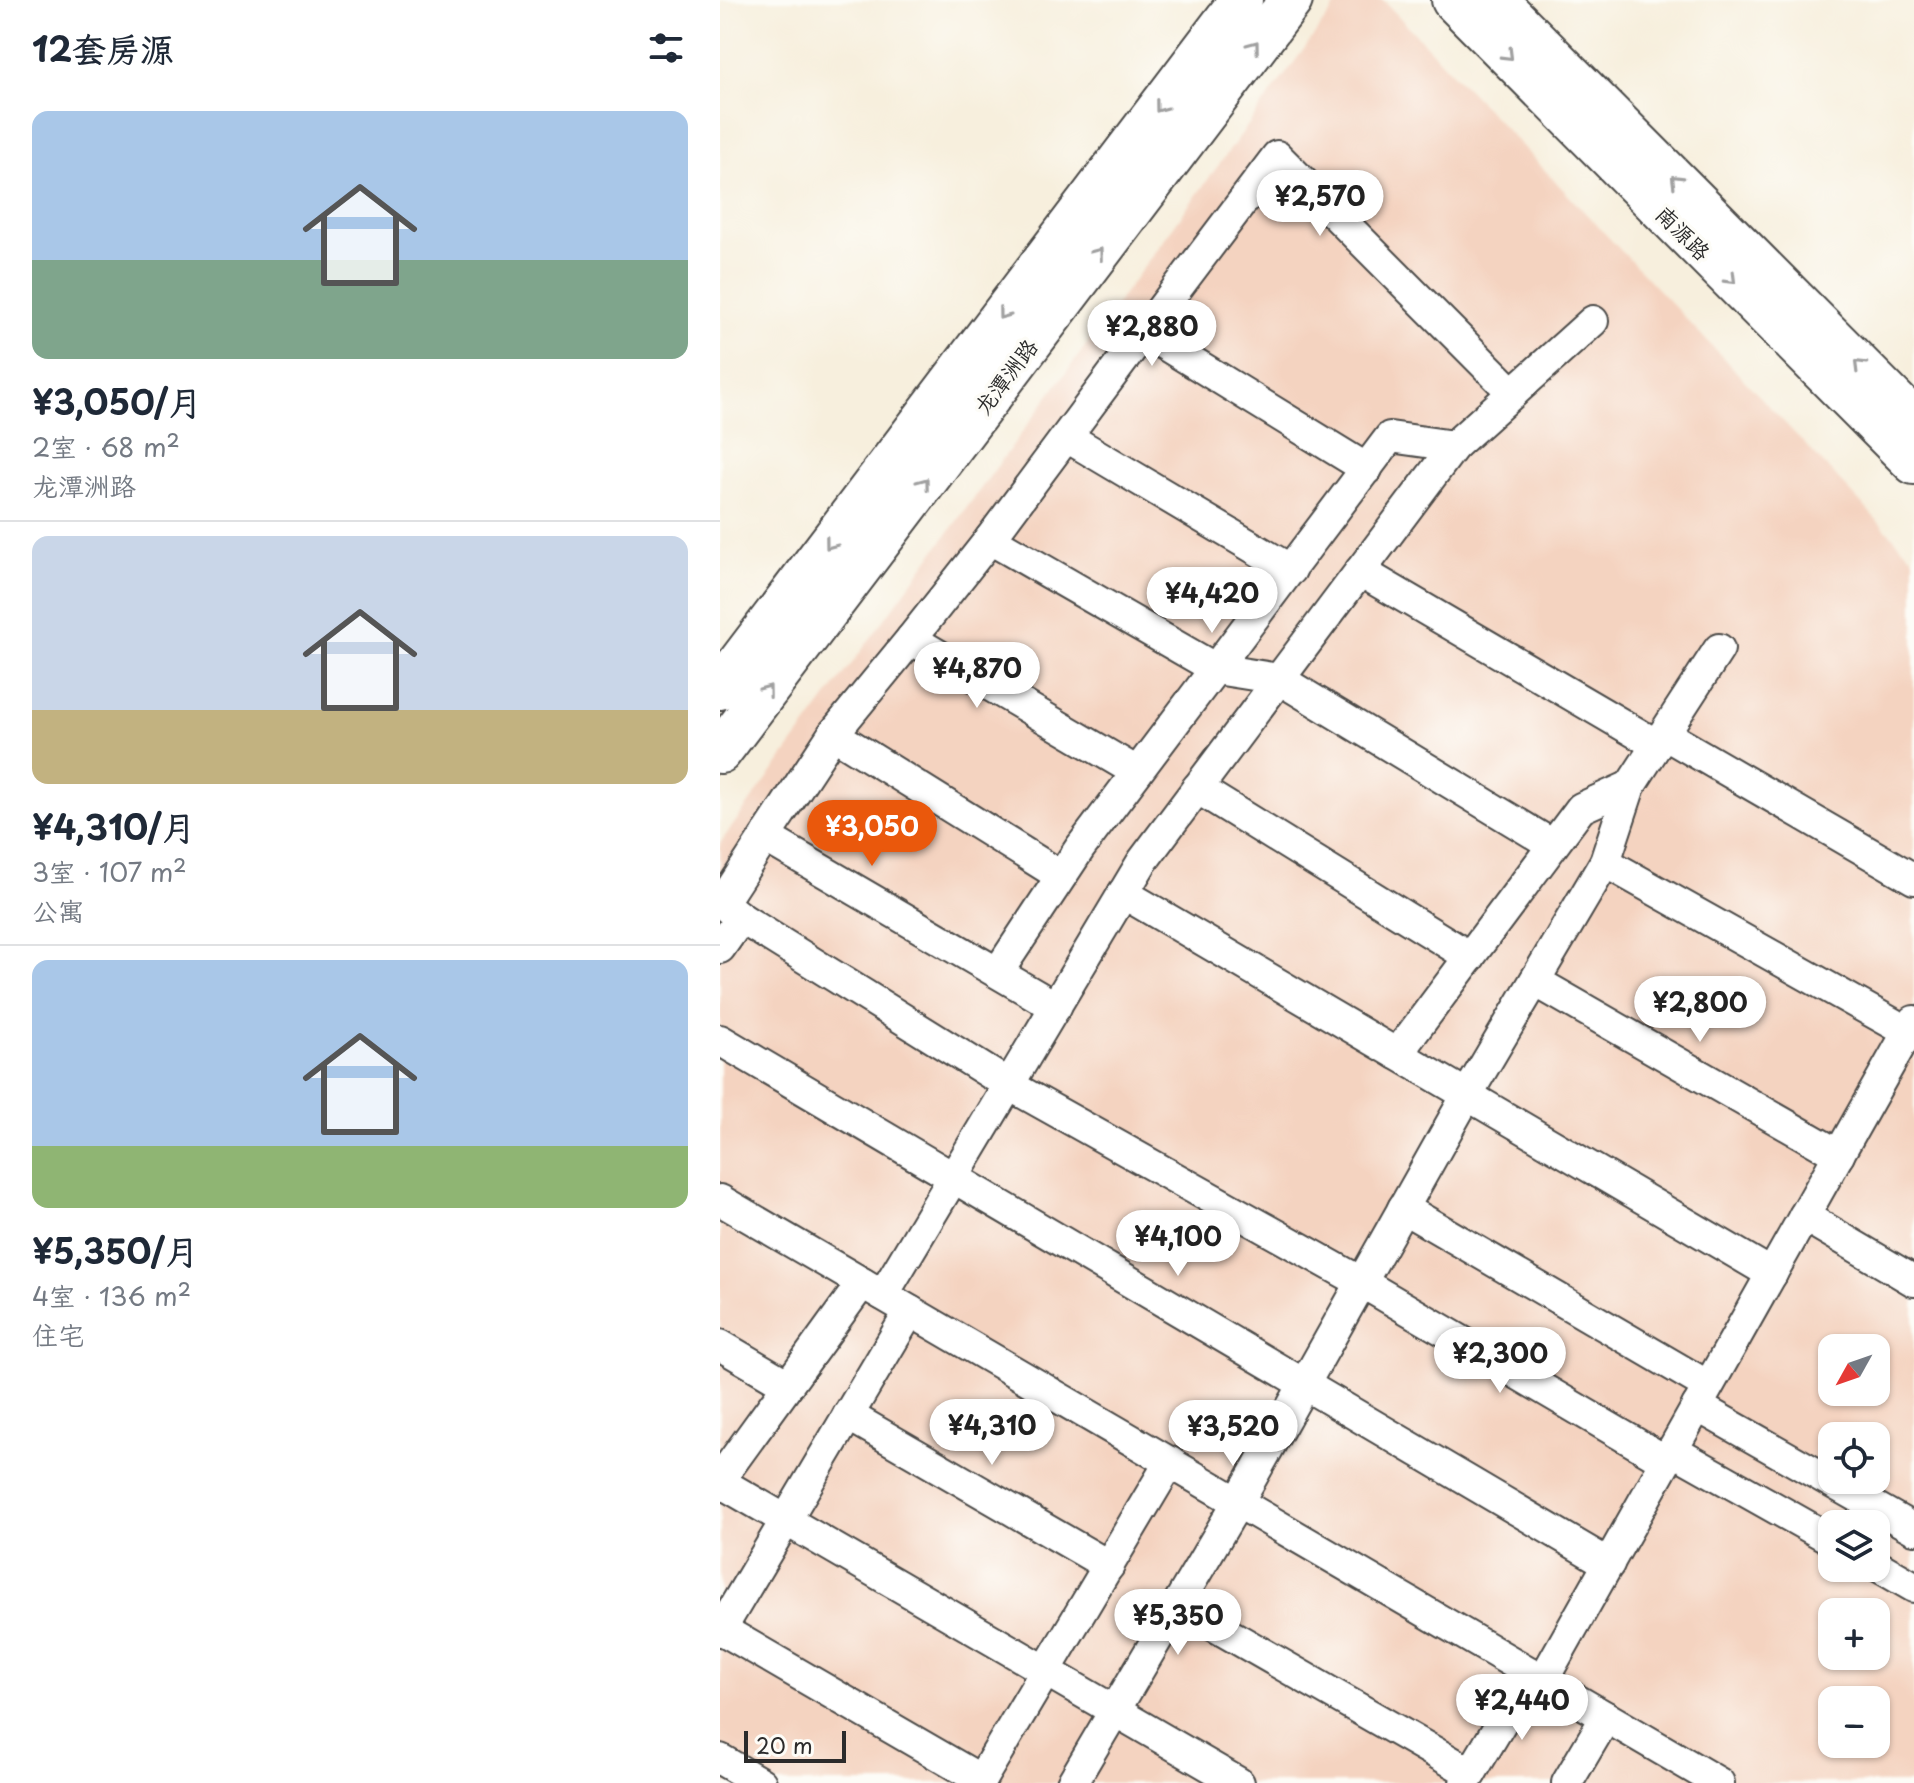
<!DOCTYPE html>
<html lang="zh">
<meta charset="utf-8">
<style>
:root{--surface:#fff;--page:#f6f6f7;--text:#1f2937;--muted:#747a83;--line:#e0e1e3;--accent:#ea580c}
body{margin:0;font-family:"Playpen Sans","LXGW WenKai TC",sans-serif;background:var(--page);color:var(--text);height:100vh;display:flex;flex-direction:column;font-size:30px;white-space:nowrap}
*{box-sizing:border-box;margin:0}
p{font-size:26px;color:var(--muted)}
.icon{flex:none;width:44px;height:44px;fill:none;stroke:currentColor;stroke-width:2;stroke-linecap:round;stroke-linejoin:round}
.map{position:relative;flex:1;overflow:hidden}
.panel{display:flex;flex-direction:column;background:var(--surface);width:720px}
.panel>*{flex:none}
.needle{width:52px;rotate:230deg}
.buttons{position:absolute;left:1098px;top:1334px;display:grid;gap:16px}
.buttons a{display:grid;place-items:center;width:72px;height:72px;border-radius:16px;background:var(--surface);box-shadow:0 2px 6px #0004;font-size:40px}
.scale{position:absolute;left:24px;bottom:20px;width:102px;box-sizing:border-box;padding-left:8px;border:4px solid #2b2b2b;border-top:0;font-size:22px;line-height:28px;white-space:nowrap;color:#2b2b2b;-webkit-text-stroke:6px #fdfcf7;paint-order:stroke}
.price{position:absolute;translate:-50% -68px;padding:0 18px;border-radius:28px;background:#fff;color:#222;font-size:26px;line-height:52px;filter:drop-shadow(0 2px 4px #0008)}
.price::after{content:'';position:absolute;left:50%;top:48px;width:24px;height:18px;margin-left:-12px;background:inherit;clip-path:polygon(0 0,100% 0,50% 100%)}
.price.current{background:var(--accent);color:#fff}
ul{padding:0;list-style:none}
li{display:grid;align-content:center;gap:16px;height:424px;padding:0 32px}
li+li{border-top:2px solid var(--line)}
li span{display:grid;place-items:center;height:248px;border-radius:16px;color:#555}
li>.icon{margin-inline-start:auto}
span .icon{width:144px;height:144px;fill:#fffc;stroke-width:1}
li b{font-size:34px}
h2{display:flex;justify-content:space-between;align-items:center;height:96px;padding:0 32px;font-size:34px}
main{display:flex;flex:1;min-height:0}
.map>svg:first-child{display:block}
.built{fill:#f4d3c0;fill-rule:evenodd}
.lines{fill:none;stroke-linecap:round;stroke-linejoin:round}
.street-casing{stroke:#4a4846;stroke-width:34}
.secondary-casing{stroke:#4a4846;stroke-width:46}
.street{stroke:#fff;stroke-width:30}
.secondary{stroke:#fff;stroke-width:42}
.oneway{stroke:#a0a0a0}
.labels{text-anchor:middle;dominant-baseline:central;stroke-width:7;stroke-linejoin:round;paint-order:stroke}
.street-label{font-size:22px;fill:#2b2b2b;stroke:#fdfcf7}
</style>
<main>
<section class="panel">
<h2>12套房源<svg class="icon" aria-label="filters" viewBox="0 0 24 24"><path d="M4 7h16M4 17h16"/><circle cx="9" cy="7" r="2"/><circle cx="15" cy="17" r="2"/></svg></h2>
<ul>
<li><span style="background:linear-gradient(#a9c7e8 60%,#7fa58c 0)"><svg class="icon" aria-label="home" viewBox="0 0 24 24"><path d="M3 11l9-7 9 7M6 9v11h12V9"/></svg></span><div><b>¥3,050/月</b><p>2室 · 68 m²</p><p>龙潭洲路</p></div></li>
<li><span style="background:linear-gradient(#c9d6e8 70%,#c2b280 0)"><svg class="icon" aria-label="home" viewBox="0 0 24 24"><path d="M3 11l9-7 9 7M6 9v11h12V9"/></svg></span><div><b>¥4,310/月</b><p>3室 · 107 m²</p><p>公寓</p></div></li>
<li><span style="background:linear-gradient(#a9c7e8 75%,#8fb573 0)"><svg class="icon" aria-label="home" viewBox="0 0 24 24"><path d="M3 11l9-7 9 7M6 9v11h12V9"/></svg></span><div><b>¥5,350/月</b><p>4室 · 136 m²</p><p>住宅</p></div></li>
</ul>
</section>
<div class="map">
<svg width="1194" height="1783" viewBox="0 0 1194 1783">
<rect width="100%" height="100%" fill="#fdfcf7"/>
<filter id="ink" filterUnits="userSpaceOnUse"><feTurbulence type="fractalNoise" baseFrequency=".0125" numOctaves="2"/><feDisplacementMap in="SourceGraphic" scale="16" xChannelSelector="R" yChannelSelector="G"/><feConvolveMatrix kernelMatrix="1 2 1 2 8 2 1 2 1" color-interpolation-filters="sRGB"/></filter>
<filter id="wash" filterUnits="userSpaceOnUse"><feTurbulence type="fractalNoise" baseFrequency=".006" numOctaves="4" result="noise"/><feDisplacementMap in="SourceGraphic" scale="32" xChannelSelector="R" yChannelSelector="G"/><feGaussianBlur stdDeviation="1.8" result="paint"/><feColorMatrix in="noise" values="0 0 0 0 0 0 0 0 0 0 0 0 0 0 0 0 0 1.4 0 .05"/><feComposite in="paint" operator="in"/></filter>
<g filter="url(#wash)">
<rect width="100%" height="100%" fill="#f7efdd"/>
<path class="built" d="M620 0H663L1194 559V1783H0V843ZM1112 1348H1156V1392H1112ZM1112 1436H1156V1480H1112ZM1112 1524H1156V1568H1112ZM1112 1612H1156V1656H1112ZM1112 1700H1156V1744H1112Z"/>
</g>
<g filter="url(#ink)">
<g class="lines">
<g class="street-casing">
<g id="street">
<polyline points="424,332 557,156 793,393"/>
<polyline points="347,437 571,570"/>
<polyline points="270,539 424,332 647,469"/>
<polyline points="640,571 937,745"/>
<polyline points="191,639 270,539 496,669 559,679 833,845"/>
<polyline points="113,734 191,639 417,772"/>
<polyline points="944,734 1194,879"/>
<polyline points="477,788 750,957"/>
<polyline points="45,837 113,734 341,876"/>
<polyline points="885,862 1188,1032"/>
<polyline points="403,893 1052,1274"/>
<polyline points="2,903 45,837 336,1007"/>
<polyline points="21,918 289,1085 641,1282 946,1461"/>
<polyline points="0,948 21,918 8,908"/>
<polyline points="278,972 360,848 670,437 734,446"/>
<polyline points="815,981 1119,1155"/>
<polyline points="0,1040 889,1564"/>
<polyline points="677,1054 861,808 910,786"/>
<polyline points="0,1200 999,1783"/>
<polyline points="683,1208 988,1386"/>
<polyline points="1084,1216 1194,1281"/>
<polyline points="163,1295 422,862 734,446 873,321"/>
<polyline points="0,1345 68,1385"/>
<polyline points="977,1406 1194,1529"/>
<polyline points="128,1415 389,1566"/>
<polyline points="952,1450 1112,1540"/>
<polyline points="0,1479 142,1283"/>
<polyline points="0,1482 519,1783"/>
<polyline points="1156,1565 1194,1587"/>
<polyline points="458,1605 751,1773"/>
<polyline points="1,1629 261,1780"/>
<polyline points="0,1631 190,1311"/>
<polyline points="823,1680 1194,1021"/>
<polyline points="0,1759 41,1783"/>
<polyline points="259,1783 450,1462"/>
<polyline points="352,1783 518,1502 747,1095 885,862 910,786 999,649"/>
<polyline points="745,1783 811,1673"/>
<polyline points="847,1783 886,1717"/>
</g>
</g>
<g class="secondary-casing">
<g id="secondary">
<polyline points="733,0 1194,463"/>
<polyline points="776,0 1194,420"/>
<polyline points="0,688 521,0"/>
<polyline points="0,752 571,0"/>
</g>
</g>
<use href="#street" class="street"/>
<use href="#secondary" class="secondary"/>
</g>
<defs><path id="oneway-chevron" d="M-2-3.5L2.5 0L-2 3.5" fill="none" stroke-width="1.6" stroke-linecap="round" stroke-linejoin="round" transform="scale(2)"/></defs>
<g class="oneway">
<use href="#oneway-chevron" transform="translate(534 46) rotate(-53)"/>
<use href="#oneway-chevron" transform="translate(788 55) rotate(45)"/>
<use href="#oneway-chevron" transform="translate(440 107) rotate(127)"/>
<use href="#oneway-chevron" transform="translate(956 180) rotate(-135)"/>
<use href="#oneway-chevron" transform="translate(378 253) rotate(-53)"/>
<use href="#oneway-chevron" transform="translate(1011 279) rotate(45)"/>
<use href="#oneway-chevron" transform="translate(283 314) rotate(127)"/>
<use href="#oneway-chevron" transform="translate(1139 365) rotate(-135)"/>
<use href="#oneway-chevron" transform="translate(204 483) rotate(-53)"/>
<use href="#oneway-chevron" transform="translate(110 544) rotate(127)"/>
<use href="#oneway-chevron" transform="translate(47 690) rotate(-53)"/>
</g>
</g>
<g class="labels">
<g class="street-label">
<text transform="translate(964 232) rotate(45)">南源路</text>
<text transform="translate(285 376) rotate(-53)">龙潭洲路</text>
</g>
</g>
</svg>
<div class="buttons">
<a><svg class="needle" viewBox="-14 -14 28 28"><path d="M0-13l5 13h-10z" fill="#e53935"/><path d="M0 13l5-13h-10z" fill="#747a83"/></svg></a>
<a><svg class="icon" aria-label="locate" viewBox="0 0 24 24"><circle cx="12" cy="12" r="6"/><path d="M12 2v4M12 18v4M2 12h4M18 12h4"/></svg></a>
<a><svg class="icon" aria-label="layers" viewBox="0 0 24 24"><path d="M12 4l9 5-9 5-9-5zM3 14l9 5 9-5"/></svg></a>
<a>+</a>
<a>−</a>
</div>
<div class="scale">20 m</div>
<b class="price" style="left:600px;top:238px">¥2,570</b>
<b class="price" style="left:432px;top:368px">¥2,880</b>
<b class="price" style="left:492px;top:635px">¥4,420</b>
<b class="price" style="left:257px;top:710px">¥4,870</b>
<b class="price current" style="left:152px;top:868px">¥3,050</b>
<b class="price" style="left:980px;top:1044px">¥2,800</b>
<b class="price" style="left:458px;top:1278px">¥4,100</b>
<b class="price" style="left:780px;top:1395px">¥2,300</b>
<b class="price" style="left:272px;top:1467px">¥4,310</b>
<b class="price" style="left:513px;top:1468px">¥3,520</b>
<b class="price" style="left:458px;top:1657px">¥5,350</b>
<b class="price" style="left:802px;top:1742px">¥2,440</b>
</div>
</main>
